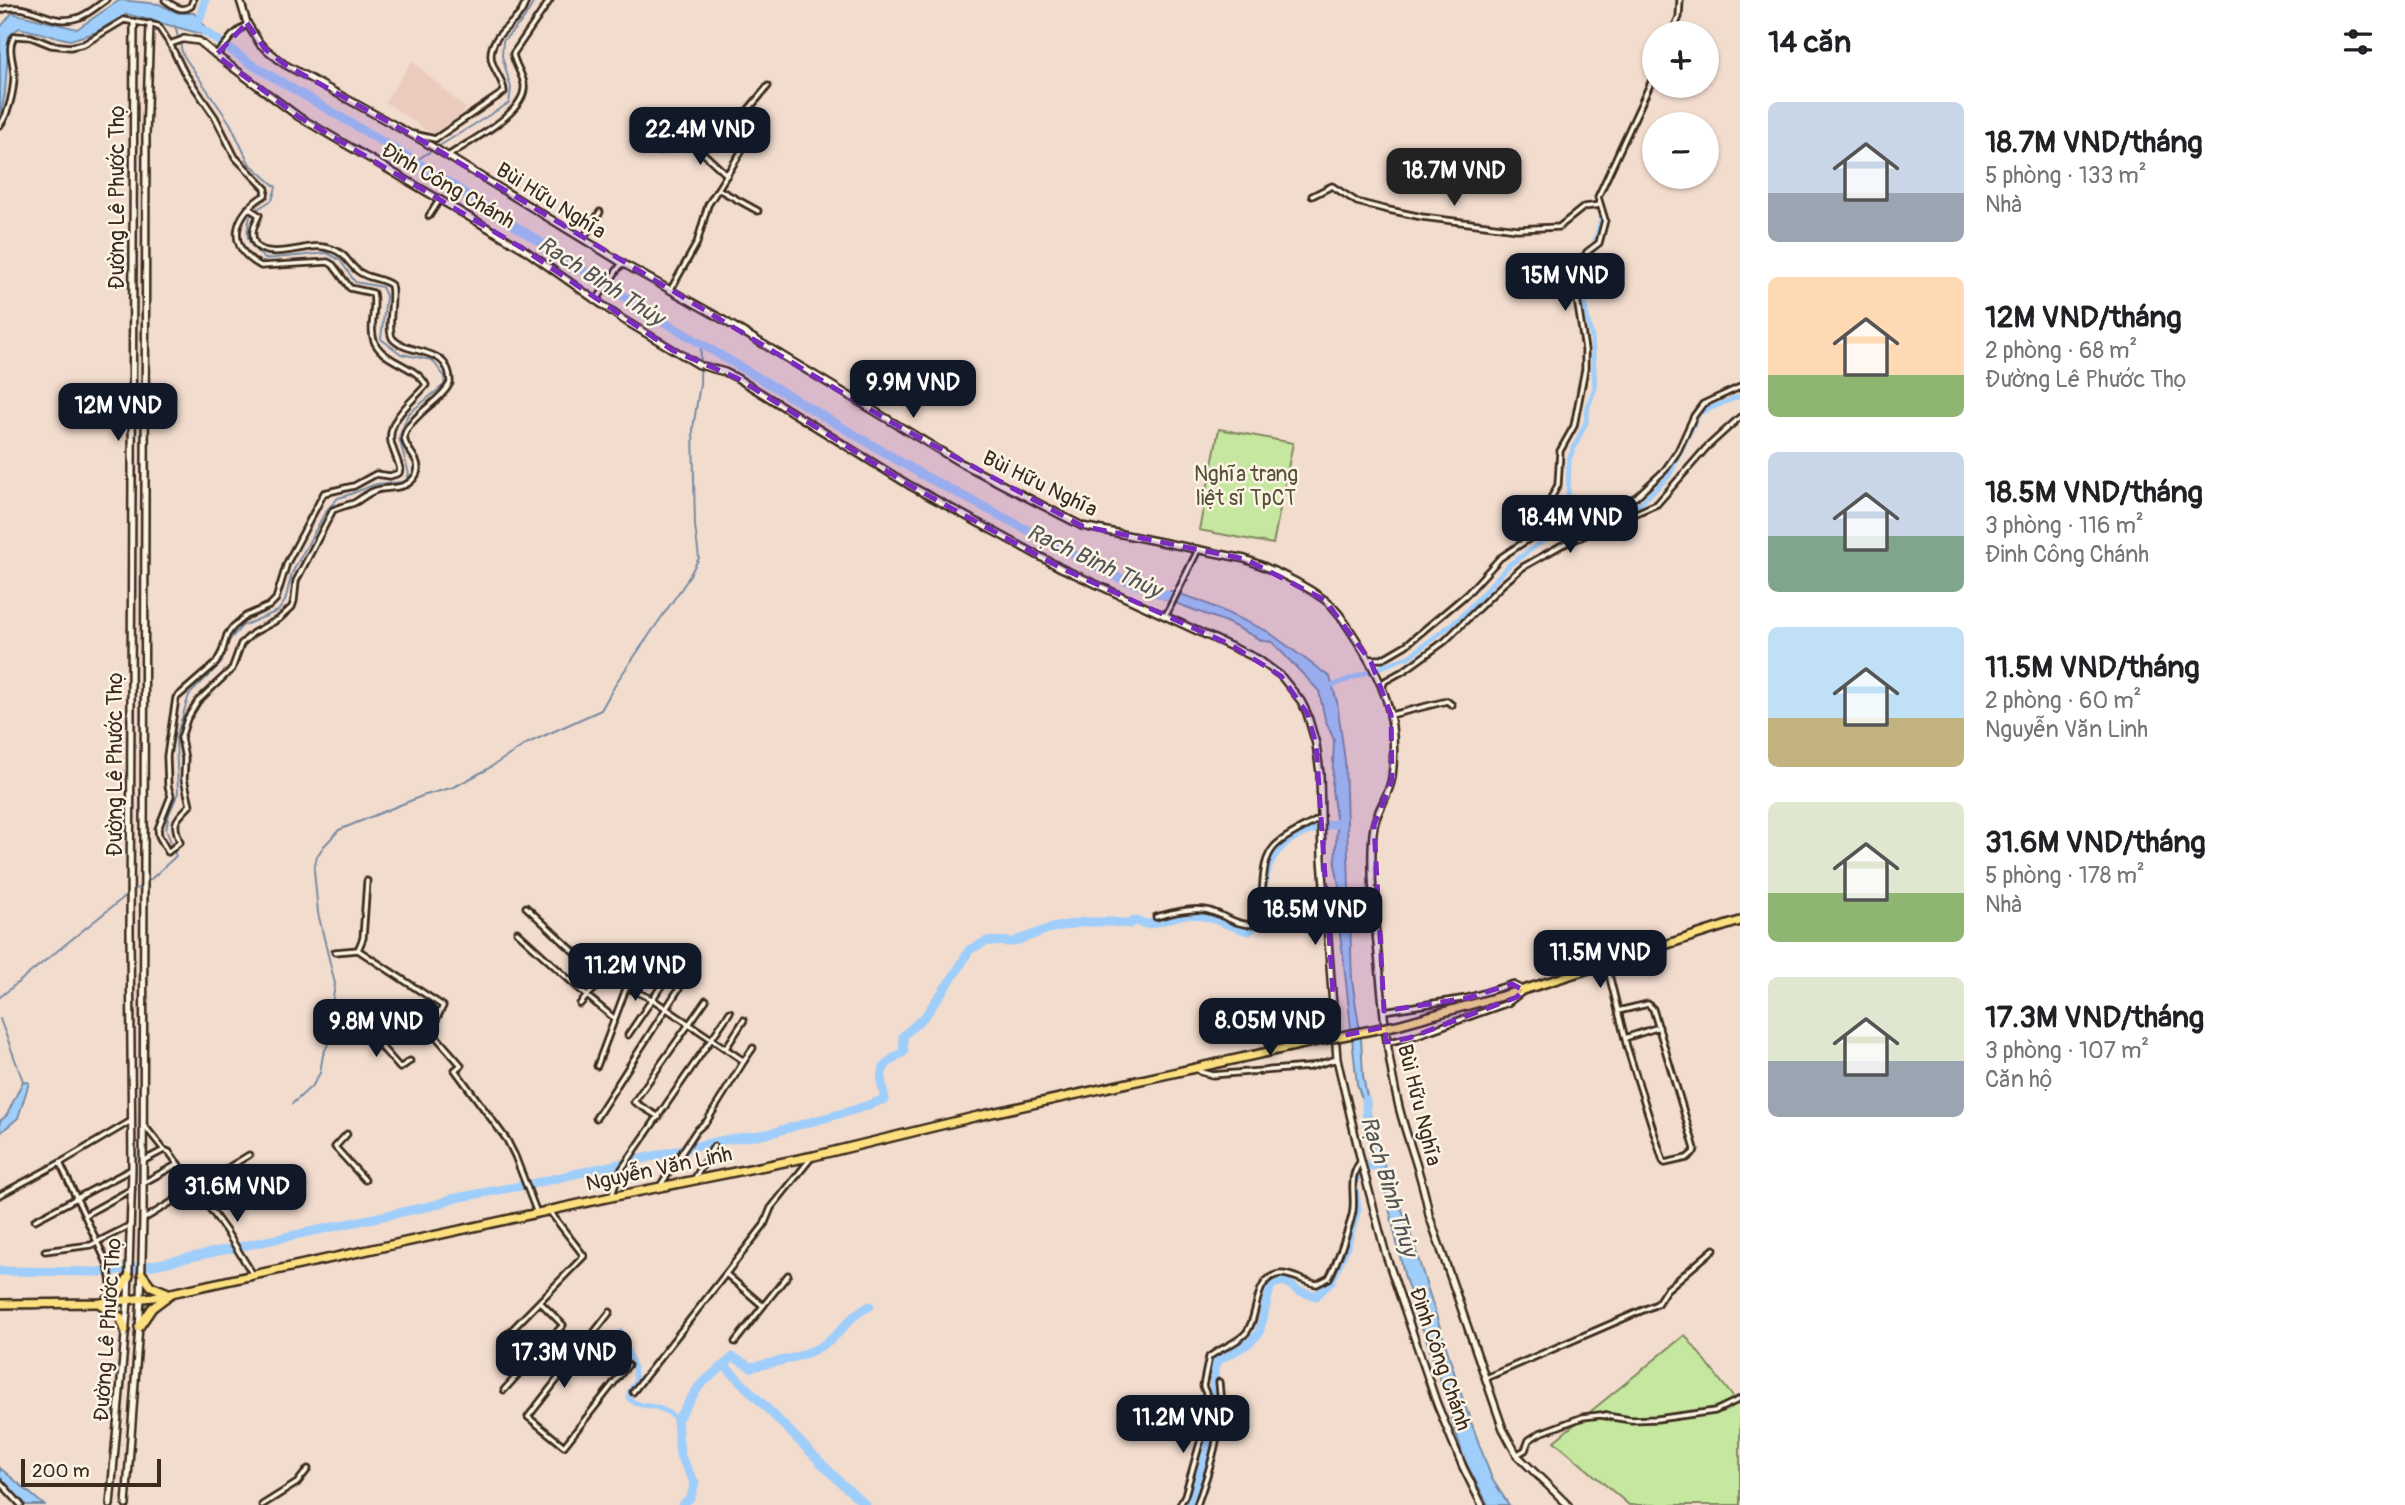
<!DOCTYPE html>
<html lang="vi">
<meta charset="utf-8">
<style>
:root{--surface:#fff;--page:#f6f6f6;--text:#202124;--muted:#757577;--accent:#111827}
body{margin:0;font-family:Pangolin,sans-serif;background:var(--page);color:var(--text);height:100vh;display:flex;flex-direction:column;font-size:26px;white-space:nowrap}
*{box-sizing:border-box;margin:0}
p{font-size:23px;color:var(--muted)}
.icon{flex:none;width:38px;height:38px;fill:none;stroke:currentColor;stroke-width:2;stroke-linecap:round;stroke-linejoin:round}
.map{position:relative;flex:1;overflow:hidden}
.panel{display:flex;flex-direction:column;background:var(--surface);width:665px}
.panel>*{flex:none}
.fabs{position:absolute;left:1642px;top:21px;display:grid;gap:14px}
.fabs a{display:grid;place-items:center;width:77px;height:77px;border-radius:50%;background:var(--surface);box-shadow:0 2px 5px #0004;font-size:35px}
.scale{position:absolute;left:21px;bottom:18px;width:140px;box-sizing:border-box;padding-left:7px;border:4px solid #3b2a1e;border-top:0;font-size:19px;line-height:24px;white-space:nowrap;color:#3b2a1e;-webkit-text-stroke:5px #fcf5e5;paint-order:stroke}
.price{position:absolute;translate:-50% -60px;padding:0 16px;border-radius:14px;background:var(--accent);color:#fff;font-size:23px;line-height:46px;filter:drop-shadow(0 2px 4px #0008)}
.price::after{content:'';position:absolute;left:50%;top:42px;width:21px;height:16px;margin-left:-10px;background:inherit;clip-path:polygon(0 0,100% 0,50% 100%)}
.price.on{background:#222;color:#fff}
ul{padding:0;list-style:none}
li{display:flex;align-items:center;gap:21px;height:175px;padding:0 28px}
li span{display:grid;place-items:center;flex:none;width:196px;height:140px;border-radius:10px;color:#555}
li>.icon{margin-inline-start:auto}
span .icon{width:84px;height:84px;fill:#fffc;stroke-width:1}
li b{font-size:30px}
h2{display:flex;justify-content:space-between;align-items:center;height:84px;padding:0 28px;font-size:30px}
main{display:flex;flex:1;min-height:0}
.map>svg:first-child{display:block}
.built{fill:#ebcbbe}
.green{fill:#c5e7a0;stroke:#80885f;stroke-width:2}
.water{fill:#a0cefb;stroke:#788ca3;stroke-width:2}
.lines{fill:none;stroke-linecap:round;stroke-linejoin:round}
.stream{stroke:#788ca3;stroke-width:2}
.canal{stroke:#a0cefb;stroke-width:5}
.river{stroke:#a0cefb;stroke-width:9}
.street-casing{stroke:#3b2a1e;stroke-width:9}
.secondary-casing{stroke:#3b2a1e;stroke-width:10}
.highway-casing{stroke:#3b2a1e;stroke-width:12}
.street{stroke:#fcf5e5;stroke-width:3.5}
.secondary{stroke:#fcf5e5;stroke-width:5}
.highway{stroke:#fce080;stroke-width:7}
.highway-bridge-casing{stroke:#3b2a1e;stroke-width:12;stroke-linecap:butt}
.highway-bridge{stroke:#fce080;stroke-width:7}
.marked{fill:#7b2cbf;fill-opacity:0.2;stroke:#7b2cbf;stroke-width:5;stroke-dasharray:14 9;stroke-linejoin:round}
.labels{text-anchor:middle;dominant-baseline:central;stroke-width:5;stroke-linejoin:round;paint-order:stroke}
.street-label{font-size:21px;fill:#3b2a1e;stroke:#fcf5e5}
.park-label{font-size:21px;fill:#575038;stroke:#fcf5e5}
.water-label{font-size:23px;font-style:italic;fill:#545355;stroke:#fcf5e5}
</style>
<main>
<div class="map">
<svg width="1740" height="1505" viewBox="0 0 1740 1505">
<rect width="100%" height="100%" fill="#f2dcce"/>
<filter id="ink" filterUnits="userSpaceOnUse"><feTurbulence type="fractalNoise" baseFrequency=".0143" numOctaves="2"/><feDisplacementMap in="SourceGraphic" scale="14" xChannelSelector="R" yChannelSelector="G"/><feConvolveMatrix kernelMatrix="1 2 1 2 8 2 1 2 1" color-interpolation-filters="sRGB"/></filter>
<g filter="url(#ink)">
<polygon class="built" points="412,61 466,109 436,137 385,102"/>
<g class="green">
<polygon points="1219,429 1293,443 1273,544 1199,530"/>
<polygon points="1685,1335 1740,1406 1740,1505 1629,1505 1554,1441"/>
</g>
<g class="water">
<polygon points="120,0 159,4 178,13 194,13 213,37 127,14 94,33 70,40 19,28 9,36 5,93 0,119 0,28 12,13 77,29"/>
<polygon points="1171,591 1201,601 1267,631 1330,677 1337,702 1345,761 1352,981 1361,1038 1363,1076 1376,1144 1406,1220 1463,1400 1492,1479 1509,1505 1488,1505 1464,1459 1439,1376 1405,1278 1368,1116 1357,1084 1343,954 1334,898 1339,885 1335,864 1337,825 1332,790 1334,740 1325,719 1319,691 1272,642 1263,641 1226,622 1157,596"/>
<polygon points="23,1081 29,1083 18,1118 0,1133 0,1121 7,1115"/>
<polygon points="0,1468 44,1505 26,1505 0,1480"/>
</g>
<g class="lines">
<g class="stream">
<polyline points="415,161 509,103 511,88 502,56 503,41 524,19 535,0"/>
<path d="M172 845 166 829 169 814 178 793 176 737 189 695 222 662 226 644 242 626 278 611 285 601 292 573 326 511 338 498C352 495 363 488 377 484 386 482 396 484 406 481L409 474 399 438 408 414 444 385 445 377 432 360 401 354 381 339 386 296 382 287 355 282 340 260 327 253 265 259C246 243 244 237 251 213L272 200 276 187 249 163 230 123 183 55 175 26"/>
<polyline points="133,891 150,880 176,856 174,851"/>
<polyline points="0,997 128,894"/>
<polyline points="0,1019 23,1081"/>
<polyline points="292,1104 313,1085 320,1073 323,1055 332,1035 332,1005 335,984 318,913 314,870 317,856 324,846 339,830 422,796 454,787 486,770 528,743 601,710 618,680 686,582 699,558 695,526 693,428 700,384 701,344"/>
</g>
<g class="canal">
<polyline points="1559,526 1556,512 1568,495 1569,459 1586,422 1588,406 1595,388 1592,338 1584,303 1591,257 1602,216"/>
<polyline points="1331,686 1410,656 1461,617 1509,565 1560,529 1639,505 1669,476 1699,413 1740,396"/>
<path d="M621 1331 634 1366 636 1381 629 1392V1399C644 1411 658 1400 677 1420"/>
</g>
<g class="river">
<polyline points="195,24 200,18 205,0"/>
<polyline points="203,30 251,64 415,161 651,314 921,474 1117,577 1171,597"/>
<path d="M1262 890C1265 880 1266 868 1272 858 1285 834 1315 827 1339 823"/>
<polyline points="1366,1100 1367,1126 1378,1158"/>
<path d="M0 1271 104 1272 154 1265 435 1205 451 1199 531 1184 724 1140 767 1134 854 1110 885 1099C879 1074 878 1065 904 1052L903 1036 925 1016 959 968 969 950 987 941 1013 942 1048 929 1083 922H1112L1130 924 1135 920C1139 922 1142 924 1146 924 1156 925 1175 914 1189 914 1210 914 1229 927 1249 931L1258 922 1260 907"/>
<path d="M724 1365 733 1357 751 1367C776 1362 808 1357 829 1341 846 1328 847 1317 870 1306"/>
<polyline points="682,1505 691,1497 695,1483 680,1455 677,1420 700,1385 724,1365 841,1483 866,1505"/>
<path d="M1190 1505C1199 1476 1211 1445 1214 1415 1217 1394 1209 1382 1217 1361L1249 1343 1259 1333 1271 1284 1285 1281 1298 1291 1316 1296 1331 1281 1347 1244 1357 1209 1353 1181 1363 1168 1380 1164"/>
</g>
<g class="street-casing">
<g id="street">
<path d="M165 0C173 5 181 13 191 6L193 0"/>
<path d="M0 10C31 0 48 27 77 18 88 15 97 6 106 0"/>
<polyline points="1672,33 1679,17 1680,0"/>
<path d="M170 44 184 72 215 117 235 157 266 189 265 195C234 214 224 246 261 266L328 262 333 265 350 288 373 293C377 308 368 329 375 343 385 363 417 366 426 385 414 400 387 419 391 442 393 451 398 460 400 469L399 473 390 476 376 474 354 486 324 493 287 563 276 599 269 606 246 616 233 627 227 635 222 652 216 663 176 698 167 756 168 786 171 796 158 829 159 836 168 852 180 842C171 819 177 820 190 805L184 779 185 759 181 738 187 719 198 701 232 669 241 644 253 633 279 619 292 607 294 601 296 581 333 510C340 507 347 505 354 503 362 499 368 492 377 490 393 486 406 491 416 475 425 458 398 448 406 431 417 411 442 400 450 383 451 345 408 356 393 339 386 331 395 298 391 285 382 278 370 279 361 273 349 267 347 253 332 249 326 247 318 246 311 247 294 249 250 263 253 231 254 225 257 220 259 215L248 208"/>
<polyline points="219,52 232,36 247,24"/>
<path d="M0 125C9 113 14 90 14 75 14 62 6 47 15 36L31 37 51 45 70 47 84 44 124 20 158 26 170 44 184 39"/>
<path d="M413 134 435 139 504 92C504 79 491 69 491 56 490 38 509 27 519 15 523 11 524 5 527 0"/>
<polyline points="728,134 768,86"/>
<polyline points="690,141 727,175"/>
<polyline points="659,151 682,135 690,141 714,124 719,125 742,147 741,152 708,205 697,243 671,289"/>
<path d="M448 156C469 141 528 113 524 84 522 73 515 65 513 54L550 0"/>
<polyline points="718,189 758,211"/>
<polyline points="1312,196 1332,186 1357,202 1384,209 1422,217 1517,229 1559,227 1584,207 1600,205"/>
<polyline points="429,216 440,199"/>
<polyline points="583,239 600,212"/>
<polyline points="596,301 622,263"/>
<polyline points="1541,528 1623,503 1636,497 1665,470 1678,451 1694,416 1703,404 1740,387"/>
<polyline points="1166,615 1198,550"/>
<polyline points="1370,659 1382,659 1406,645 1467,594 1500,558 1533,536 1541,528 1545,509 1558,485 1560,451 1574,426 1585,369 1585,350 1577,299 1582,262 1587,252 1599,243 1605,220 1598,197 1654,76"/>
<polyline points="1383,685 1385,681 1405,670 1445,641 1503,584 1523,567 1562,545 1657,504 1706,448 1740,417"/>
<polyline points="1391,715 1447,701 1452,705"/>
<polyline points="367,881 363,938 358,950 443,1006 434,1024 433,1033 461,1065 455,1070 507,1140 515,1156 537,1213"/>
<polyline points="526,907 598,974 652,999 744,1061 707,1121 696,1131 660,1186"/>
<path d="M1156 917C1171 913 1189 908 1205 910 1220 912 1238 927 1252 924 1270 904 1255 867 1275 846 1287 834 1306 827 1321 818"/>
<polyline points="517,932 587,996 606,978"/>
<polyline points="335,952 358,950"/>
<polyline points="1607,966 1627,1047 1663,1161 1665,1163 1687,1158 1694,1152 1695,1149 1653,1009 1648,1004 1618,1011"/>
<polyline points="580,1004 587,996 615,1019"/>
<polyline points="371,1006 410,1037 415,1037 423,1032 433,1033"/>
<polyline points="1384,1011 1467,998 1512,984 1520,988"/>
<polyline points="393,1024 377,1042 400,1068 410,1061"/>
<polyline points="628,1035 662,985"/>
<polyline points="1625,1038 1659,1027"/>
<polyline points="1388,1042 1409,1038 1508,1003 1521,993"/>
<polyline points="726,1048 744,1020"/>
<polyline points="744,1061 753,1048"/>
<polyline points="597,1066 627,986"/>
<polyline points="1197,1069 1201,1072 1212,1075 1309,1067 1337,1059"/>
<polyline points="659,1117 634,1102 706,1000"/>
<polyline points="596,1118 687,976 686,971 676,966"/>
<polyline points="347,1134 335,1147 365,1180"/>
<polyline points="164,1150 169,1152 178,1164"/>
<polyline points="143,1161 164,1150 144,1125"/>
<polyline points="695,1178 714,1146"/>
<polyline points="143,1183 178,1164 226,1231 252,1273"/>
<polyline points="0,1195 60,1163"/>
<polyline points="612,1195 619,1173 730,1012"/>
<polyline points="85,1215 132,1189"/>
<polyline points="144,1219 249,1155"/>
<polyline points="35,1220 132,1169"/>
<polyline points="45,1251 91,1245 129,1226"/>
<polyline points="726,1274 763,1306 735,1342"/>
<polyline points="113,1296 108,1265 60,1163 131,1121"/>
<polyline points="763,1306 788,1275"/>
<polyline points="610,1312 528,1417 564,1446 628,1365"/>
<polyline points="558,1332 580,1349"/>
<polyline points="502,1340 584,1256 550,1212"/>
<polyline points="1486,1378 1657,1304 1666,1290 1714,1249"/>
<polyline points="504,1390 563,1325 541,1303"/>
<polyline points="633,1392 750,1243 764,1225 771,1208 812,1157"/>
<path d="M1220 1417 1208 1415 1210 1403 1203 1386 1209 1357C1220 1348 1236 1344 1246 1333 1260 1316 1252 1278 1280 1274 1291 1273 1306 1283 1317 1284L1329 1278C1335 1268 1352 1221 1353 1210 1355 1191 1348 1178 1361 1161"/>
<polyline points="1518,1454 1525,1450 1529,1440 1540,1433 1583,1417 1600,1415 1631,1420 1657,1419 1715,1411 1740,1399"/>
<polyline points="0,1482 21,1505"/>
<polyline points="262,1505 297,1483 308,1469"/>
<polyline points="1180,1505 1185,1495 1208,1415"/>
<path d="M1197 1505C1211 1466 1225 1423 1219 1382"/>
</g>
</g>
<g class="secondary-casing">
<g id="secondary">
<path d="M240 0 247 23 260 44 284 64 423 141 622 263 715 315 959 462 1082 526 1245 559C1272 569 1302 583 1325 600 1337 609 1344 621 1352 633 1384 681 1399 718 1392 777 1390 793 1379 807 1375 822 1369 844 1373 909 1376 933 1382 992 1385 1050 1399 1107 1408 1143 1423 1177 1429 1215L1503 1429 1517 1455 1568 1505"/>
<polyline points="184,39 199,41 216,55"/>
<polyline points="219,52 216,55 299,117 522,248 622,319 699,365"/>
<polyline points="703,366 725,372 737,378 909,485 1061,568 1258,659 1281,676 1301,701 1307,713 1316,744 1320,773 1322,859 1337,1059 1361,1161 1386,1255 1437,1404 1463,1467 1482,1505"/>
<polyline points="110,1505 128,1301 132,1169 130,932 134,22"/>
<polyline points="126,1505 141,1299 143,1219 146,135 150,24"/>
</g>
</g>
<g class="highway-casing">
<g id="highway">
<polyline points="1397,1025 1523,990 1740,921"/>
<polyline points="142,1274 151,1286 166,1292"/>
<polyline points="107,1300 118,1294 129,1276"/>
<polyline points="0,1304 100,1303 153,1297 611,1197 814,1156 974,1117 1322,1040"/>
<polyline points="100,1304 120,1317 125,1330"/>
<polyline points="139,1327 152,1308 172,1293"/>
</g>
</g>
<use href="#street" class="street"/>
<use href="#secondary" class="secondary"/>
<use href="#highway" class="highway"/>
<g class="highway-bridge-casing">
<polyline id="highway-bridge" points="1322,1040 1397,1025"/>
</g>
<use href="#highway-bridge" class="highway-bridge"/>
</g>
</g>
<path class="marked" d="M247 23 265 49 284 64 423 141 891 422 1082 526 1245 559 1325 600 1371 662 1391 715 1392 780 1374 825 1384 1011 1467 998 1512 984 1523 990 1517 997 1409 1038 1386 1042 1385 1027 1336 1037 1316 744 1307 713 1281 676 1231 645 1061 568 909 485 737 378 672 350 522 248 299 117 216 55Z"/>
<g class="labels">
<g class="street-label">
<text transform="translate(448 186) rotate(30)">Đinh Công Chánh</text>
<text transform="translate(117 197) rotate(-90)">Đường Lê Phước Thọ</text>
<text transform="translate(551 201) rotate(32)">Bùi Hữu Nghĩa</text>
<text transform="translate(1040 484) rotate(26)">Bùi Hữu Nghĩa</text>
<text transform="translate(115 764) rotate(-90)">Đường Lê Phước Thọ</text>
<text transform="translate(1419 1105) rotate(76)">Bùi Hữu Nghĩa</text>
<text transform="translate(659 1169) rotate(-12)">Nguyễn Văn Linh</text>
<text transform="translate(108 1329) rotate(-86)">Đường Lê Phước Thọ</text>
<text transform="translate(1440 1359) rotate(71)">Đinh Công Chánh</text>
</g>
<g class="park-label">
<text x="1246" y="474">Nghĩa trang<tspan x="1246" dy="24">liệt sĩ TpCT</tspan></text>
</g>
<g class="water-label">
<text transform="translate(601 281) rotate(33)">Rạch Bình Thủy</text>
<text transform="translate(1094 561) rotate(25)">Rạch Bình Thủy</text>
<text transform="translate(1389 1186) rotate(73)">Rạch Bình Thủy</text>
</g>
</g>
</svg>
<div class="fabs">
<a>+</a>
<a>−</a>
</div>
<div class="scale">200 m</div>
<b class="price" style="left:700px;top:167px">22.4M VND</b>
<b class="price on" style="left:1454px;top:208px">18.7M VND</b>
<b class="price" style="left:1565px;top:313px">15M VND</b>
<b class="price" style="left:913px;top:420px">9.9M VND</b>
<b class="price" style="left:118px;top:443px">12M VND</b>
<b class="price" style="left:1570px;top:555px">18.4M VND</b>
<b class="price" style="left:1315px;top:947px">18.5M VND</b>
<b class="price" style="left:1600px;top:990px">11.5M VND</b>
<b class="price" style="left:635px;top:1003px">11.2M VND</b>
<b class="price" style="left:1270px;top:1058px">8.05M VND</b>
<b class="price" style="left:376px;top:1059px">9.8M VND</b>
<b class="price" style="left:237px;top:1224px">31.6M VND</b>
<b class="price" style="left:564px;top:1390px">17.3M VND</b>
<b class="price" style="left:1183px;top:1455px">11.2M VND</b>
</div>
<section class="panel">
<h2>14 căn<svg class="icon" aria-label="filters" viewBox="0 0 24 24"><path d="M4 7h16M4 17h16"/><circle cx="9" cy="7" r="2"/><circle cx="15" cy="17" r="2"/></svg></h2>
<ul>
<li><span style="background:linear-gradient(#c9d6e8 65%,#9aa5b1 0)"><svg class="icon" aria-label="home" viewBox="0 0 24 24"><path d="M3 11l9-7 9 7M6 9v11h12V9"/></svg></span><div><b>18.7M VND/tháng</b><p>5 phòng · 133 m²</p><p>Nhà</p></div></li>
<li><span style="background:linear-gradient(#ffd9b3 70%,#8fb573 0)"><svg class="icon" aria-label="home" viewBox="0 0 24 24"><path d="M3 11l9-7 9 7M6 9v11h12V9"/></svg></span><div><b>12M VND/tháng</b><p>2 phòng · 68 m²</p><p>Đường Lê Phước Thọ</p></div></li>
<li><span style="background:linear-gradient(#c9d6e8 60%,#7fa58c 0)"><svg class="icon" aria-label="home" viewBox="0 0 24 24"><path d="M3 11l9-7 9 7M6 9v11h12V9"/></svg></span><div><b>18.5M VND/tháng</b><p>3 phòng · 116 m²</p><p>Đinh Công Chánh</p></div></li>
<li><span style="background:linear-gradient(#bfe0f5 65%,#c2b280 0)"><svg class="icon" aria-label="home" viewBox="0 0 24 24"><path d="M3 11l9-7 9 7M6 9v11h12V9"/></svg></span><div><b>11.5M VND/tháng</b><p>2 phòng · 60 m²</p><p>Nguyễn Văn Linh</p></div></li>
<li><span style="background:linear-gradient(#dfe7d0 65%,#8fb573 0)"><svg class="icon" aria-label="home" viewBox="0 0 24 24"><path d="M3 11l9-7 9 7M6 9v11h12V9"/></svg></span><div><b>31.6M VND/tháng</b><p>5 phòng · 178 m²</p><p>Nhà</p></div></li>
<li><span style="background:linear-gradient(#dfe7d0 60%,#9aa5b1 0)"><svg class="icon" aria-label="home" viewBox="0 0 24 24"><path d="M3 11l9-7 9 7M6 9v11h12V9"/></svg></span><div><b>17.3M VND/tháng</b><p>3 phòng · 107 m²</p><p>Căn hộ</p></div></li>
</ul>
</section>
</main>
